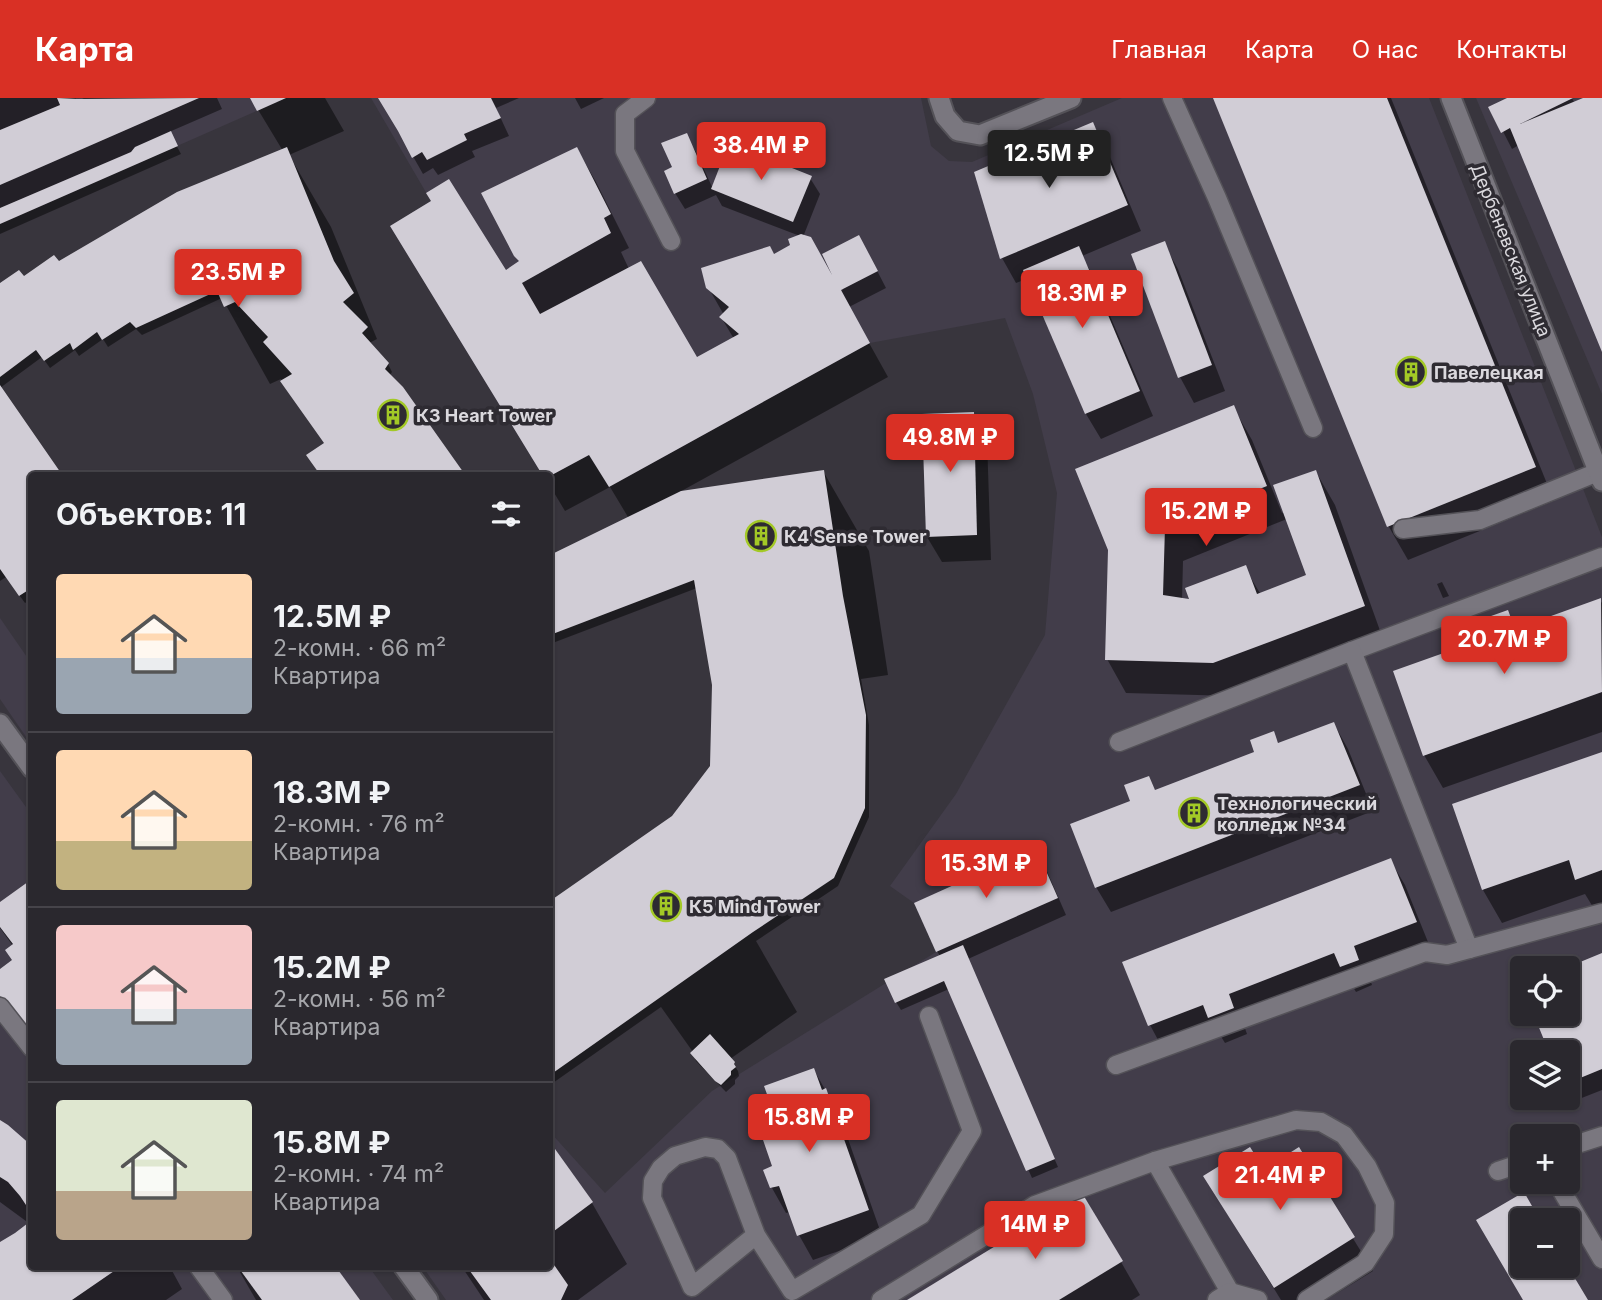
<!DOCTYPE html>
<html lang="ru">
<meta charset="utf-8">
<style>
:root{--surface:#2a282e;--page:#323036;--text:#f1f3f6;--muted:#a5a6aa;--line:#46444a;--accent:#d93025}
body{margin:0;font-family:Inter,sans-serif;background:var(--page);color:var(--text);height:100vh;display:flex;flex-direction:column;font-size:26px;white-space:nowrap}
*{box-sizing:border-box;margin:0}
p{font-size:23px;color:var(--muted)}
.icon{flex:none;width:38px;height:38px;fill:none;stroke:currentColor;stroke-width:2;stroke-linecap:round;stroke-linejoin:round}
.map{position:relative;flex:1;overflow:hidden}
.drawer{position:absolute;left:28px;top:374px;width:525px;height:798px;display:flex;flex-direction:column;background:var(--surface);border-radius:7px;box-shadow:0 2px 5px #0004,0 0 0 2px var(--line)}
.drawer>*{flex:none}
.buttons{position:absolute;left:1510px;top:858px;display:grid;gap:14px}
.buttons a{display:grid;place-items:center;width:70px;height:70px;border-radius:7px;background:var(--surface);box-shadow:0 2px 5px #0004,0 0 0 2px var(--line);font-size:35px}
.price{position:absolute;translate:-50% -60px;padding:0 16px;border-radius:7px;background:var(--accent);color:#fff;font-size:23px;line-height:46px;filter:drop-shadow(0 2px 4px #0008)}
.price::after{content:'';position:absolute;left:50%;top:42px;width:21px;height:16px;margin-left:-10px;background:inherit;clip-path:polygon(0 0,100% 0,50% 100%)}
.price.current{background:#222;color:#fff}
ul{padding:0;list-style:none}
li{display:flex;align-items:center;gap:21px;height:175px;padding:0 28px}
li+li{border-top:2px solid var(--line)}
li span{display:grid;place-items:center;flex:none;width:196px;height:140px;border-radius:7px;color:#555}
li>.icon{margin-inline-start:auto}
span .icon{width:84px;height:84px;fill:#fffc;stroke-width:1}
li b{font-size:30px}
h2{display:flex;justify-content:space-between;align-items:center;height:84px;padding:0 28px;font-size:30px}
header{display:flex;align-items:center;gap:42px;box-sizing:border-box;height:98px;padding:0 35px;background:var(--accent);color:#fff}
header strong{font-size:33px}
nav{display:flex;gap:38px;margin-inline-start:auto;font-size:24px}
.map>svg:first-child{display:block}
.built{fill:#423d4a;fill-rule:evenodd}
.shadow{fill:#0007;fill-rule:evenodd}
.building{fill:#d1cdd6}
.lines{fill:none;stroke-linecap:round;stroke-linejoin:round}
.service-casing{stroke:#545258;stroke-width:21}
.minor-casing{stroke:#545258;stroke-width:23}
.tertiary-casing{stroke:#545258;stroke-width:23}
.service{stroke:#7a777f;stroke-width:18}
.minor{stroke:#7a777f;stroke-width:19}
.tertiary{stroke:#7a777f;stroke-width:19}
.labels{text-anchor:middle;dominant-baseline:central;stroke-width:7;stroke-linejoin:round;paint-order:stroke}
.street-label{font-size:18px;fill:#dbd9de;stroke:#2e2b32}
.poi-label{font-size:18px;font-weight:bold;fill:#dbd9de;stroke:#2e2b32;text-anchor:start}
</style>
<header>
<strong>Карта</strong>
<nav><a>Главная</a><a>Карта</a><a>О нас</a><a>Контакты</a></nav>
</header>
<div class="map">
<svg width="1602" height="1202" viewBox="0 0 1602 1202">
<rect width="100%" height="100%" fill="#38353d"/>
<g class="built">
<polygon points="0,0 286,0 0,126"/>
<path d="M371 0H921L931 48 949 63 972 64 1122 0H1429L1602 439V1202H446L423 1169H550V1034L605 1095 712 993 936 854 914 805 890 788 956 696 1045 537 1057 395 1033 296 1005 220 870 245 609 389 589 357 550 378H543L390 128 431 103ZM1522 870H1568V915H1522ZM1522 954H1568V999H1522ZM1522 1038H1568V1083H1522ZM1522 1122H1568V1167H1522Z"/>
<polygon points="1476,0 1602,0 1602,296"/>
<polygon points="0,520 31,565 31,646 0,601"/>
<polygon points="0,673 31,716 32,1169 369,1169 393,1202 0,1202"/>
</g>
<g class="shadow">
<polygon points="0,0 76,0 78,3 84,0 217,0 222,11 169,34 181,56 0,136"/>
<polygon points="251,0 325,0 344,33 289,57 331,129 377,241 369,245 388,266 392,274 389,278 464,378 320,378 309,358 326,346 281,281 270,286 222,200 142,237 136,231 108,249 103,241 79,258 75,252 50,270 42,259 0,290 0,187 24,181 58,165 283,53"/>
<polygon points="380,0 519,0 496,10 509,38 472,53 475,59 438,77 433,70 423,76"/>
<polygon points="575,0 604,0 581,11"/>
<polygon points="1215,0 1391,0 1554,403 1408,462 1389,429"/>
<polygon points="1511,0 1572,0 1575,6 1588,0 1602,0 1602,250 1519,47 1512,51 1491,10"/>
<polygon points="1093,26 1107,52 1141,133 1082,158 1092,176 1153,318 1101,341 1086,316 1029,180 1016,185 1002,160"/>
<polygon points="686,38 696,54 713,91 810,80 820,96 803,139 840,193 843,192 824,156 868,155 886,190 849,209 888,279 676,396 823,373 869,453 888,577 861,581 869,627 869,719 838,788 756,843 797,914 730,961 738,973 739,978 735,982 735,986 726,994 696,963 693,954 661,909 550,987 550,805 673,719 711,669 714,587 697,490 550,546 550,459 628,421 628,419 610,389 565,413 550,388 550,378 544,378 505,174 520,165 577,51 596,84 629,150 621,154 629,171 697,261 734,241 721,219 724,217 708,189 793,148 800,138 722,108 716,97 685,111 675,95 674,70"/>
<polygon points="1164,146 1178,171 1225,293 1194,305 1180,279"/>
<polygon points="0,290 61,378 32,378 32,501 25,505 6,479 0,483"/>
<path d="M1233 309 1252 342 1282 415 1285 414 1316 374 1335 407 1383 541 1233 598 1126 595 1107 561 1110 452ZM1287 421 1308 478 1261 497 1245 470 1192 503 1182 502 1183 463Z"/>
<polygon points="973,316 987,341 991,462 942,464 927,439"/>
<polygon points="1442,484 1449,498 1443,500 1437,486"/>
<polygon points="1600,502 1602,505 1602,634 1443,690 1424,657 1485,542 1507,514 1517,531"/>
<polygon points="1334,626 1348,651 1373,713 1111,814 1096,789 1132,704 1148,680 1156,694 1256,655 1273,635 1279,646"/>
<polygon points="1602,656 1602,812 1596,814 1585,796 1502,825 1483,792"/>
<polygon points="1035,753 1045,769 1066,817 968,861 1058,1069 1032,1080 949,891 901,912 896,904 940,858 937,853"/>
<polygon points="1390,762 1405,787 1430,849 1367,873 1372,887 1356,894 1348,880 1242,922 1247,936 1225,945 1217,932 1164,953 1150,927 1125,865"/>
<polygon points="32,783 32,942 0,899 0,873 14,863 13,848 0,830 0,806"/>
<polygon points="1602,857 1602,992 1574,1003 1568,992 1568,871"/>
<polygon points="814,972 840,1018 882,1138 813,1162 799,1137 791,1114 786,1115 772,1090 765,1073 775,1069 774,1011"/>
<polygon points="0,1024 32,1050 32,1169 170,1169 182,1191 166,1202 0,1202 0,1146 30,1126 0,1104"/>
<polygon points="550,1047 592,1105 627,1166 578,1202 484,1202 462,1169 550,1169"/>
<polygon points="1298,1051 1373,1173 1326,1202 1281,1202 1225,1112"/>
<polygon points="1121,1164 1140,1197 1132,1202 911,1202"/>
<polygon points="237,1169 334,1169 358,1202 256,1202"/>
</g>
<g class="building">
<polygon points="57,0 78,1 199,0 0,87 0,32 60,7"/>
<polygon points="250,0 286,0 257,13"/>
<polygon points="378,0 491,0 501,20 464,36 467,42 427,62 422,54 412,60 398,33"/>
<polygon points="1213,0 1387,0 1536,369 1387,429"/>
<polygon points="1507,0 1573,0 1520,26 1583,0 1602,0 1602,254 1510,30 1501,35 1488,9"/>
<polygon points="1093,24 1128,107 1000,161 974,74"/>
<polygon points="171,33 178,48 0,126 0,110 131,54 135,49"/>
<polygon points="687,35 707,81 674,96 664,73 672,69 661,45"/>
<polygon points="729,45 812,78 793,124 711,91"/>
<polygon points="287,49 334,163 354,195 343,204 368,229 362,235 389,265 385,271 403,289 466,378 321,378 306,357 324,345 280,283 292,276 263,244 268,239 235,204 224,209 217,193 136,230 130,224 102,242 97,234 73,252 70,245 44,263 36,252 0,279 0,185 19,172 24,178 54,157 59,163 177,94"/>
<polygon points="577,49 611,116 604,120 611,135 522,185 540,216 641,163 697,259 739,236 719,219 729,209 706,190 701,170 770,148 774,156 790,147 788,141 801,136 811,139 832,177 822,156 859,137 878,173 841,192 870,245 609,389 589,357 550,378 543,378 390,128 431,103 426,95 449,81 506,172 519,163 514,158 481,95"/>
<polygon points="1165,143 1212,267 1178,280 1131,156"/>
<polygon points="1079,148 1140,293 1085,316 1023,172"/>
<polygon points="0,287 63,378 32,378 32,494 30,491 19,498 0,471"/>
<polygon points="1234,307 1267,388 1165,429 1163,497 1189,501 1185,490 1246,467 1257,496 1306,477 1273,387 1316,372 1365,508 1213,565 1105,562 1108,452 1075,371"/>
<polygon points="974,314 977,437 926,439 922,316"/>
<polygon points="824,372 843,498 866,617 865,710 834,780 753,834 550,977 550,803 672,718 710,668 712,587 694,482 550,537 550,457 681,393"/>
<polygon points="1601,500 1602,594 1423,658 1393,573 1483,541 1477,523 1508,512 1515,531"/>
<polygon points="1334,624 1360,687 1095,790 1070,726 1130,703 1124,687 1149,678 1155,692 1254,654 1250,642 1274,633 1278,645"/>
<polygon points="1602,654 1602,772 1575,782 1569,762 1482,792 1452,706"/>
<polygon points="1036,750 1058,800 936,854 914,805"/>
<polygon points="1391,760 1417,824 1354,848 1359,862 1340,869 1334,855 1229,896 1234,910 1208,920 1203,907 1148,928 1122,864"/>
<polygon points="32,781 32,925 24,931 0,898 0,871 12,862 5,852 13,846 0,829 0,804"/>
<polygon points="963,847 1055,1061 1026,1073 944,883 895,905 884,881"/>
<polygon points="1602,855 1602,971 1568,985 1568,954 1549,954 1533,915 1568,915 1568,869"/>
<polygon points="710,936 735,964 734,966 736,969 731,973 731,977 721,987 715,983 690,955"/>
<polygon points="814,970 822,992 826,990 869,1112 797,1138 779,1088 770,1090 763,1072 772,1068 754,1016 772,1010 764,988"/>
<polygon points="0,1022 8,1027 32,1048 32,1116 20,1098 8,1084 0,1079"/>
<polygon points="550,1044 593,1104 550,1136"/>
<polygon points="1250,1049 1264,1071 1299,1049 1355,1139 1274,1190 1203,1078"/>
<polygon points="1524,1094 1540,1122 1522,1122 1522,1167 1567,1167 1588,1202 1523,1202 1476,1122"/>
<polygon points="1082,1095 1123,1163 1059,1202 907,1202"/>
<polygon points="32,1122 32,1169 120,1169 72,1202 0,1202 0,1144 15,1135"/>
<polygon points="550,1161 568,1187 561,1202 491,1202 467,1169 550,1169"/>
<polygon points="238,1169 336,1169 360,1202 262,1202"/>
</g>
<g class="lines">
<g class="service-casing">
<g id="service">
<polyline points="646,0 625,16 625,53 671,143"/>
<polyline points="1172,0 1217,100 1313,330"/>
<polyline points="1403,431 1480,422 1598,374"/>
<polyline points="1352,553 1602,459"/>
<polyline points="1119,644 1352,553 1469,851"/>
<polyline points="0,909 32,950"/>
<polyline points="1116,967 1425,854 1447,857 1602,815"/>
<polyline points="1568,1049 1602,1038"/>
<polyline points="1155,1063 1230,1194"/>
<polyline points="1498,1073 1522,1065"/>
<polyline points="1556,1083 1602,1161"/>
<polyline points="756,1137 692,1189 652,1100 653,1083 661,1070 675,1058 705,1049 718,1051 727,1060 756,1137 792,1193 921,1117 972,1033 929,918"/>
<polyline points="199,1169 223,1202"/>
<polyline points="881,1202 1035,1107 1155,1063 1296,1022 1321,1024 1344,1037 1367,1068 1385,1105 1384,1136 1365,1165 1307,1202"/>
<polyline points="1217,1202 1230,1194 1258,1202"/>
</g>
</g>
<g class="minor-casing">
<g id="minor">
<polyline points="939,0 945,18 958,33 980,37 1071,0"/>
<polyline points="0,626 32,670"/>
<polyline points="404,1169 428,1202"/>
</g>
</g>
<g class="tertiary-casing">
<polyline id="tertiary" points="1451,0 1602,383"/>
</g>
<use href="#service" class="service"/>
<use href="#minor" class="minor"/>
<use href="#tertiary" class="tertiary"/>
</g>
<defs>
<g id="building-ring" transform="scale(1.575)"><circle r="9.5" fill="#2e2b32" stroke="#a3c926" stroke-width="1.5"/><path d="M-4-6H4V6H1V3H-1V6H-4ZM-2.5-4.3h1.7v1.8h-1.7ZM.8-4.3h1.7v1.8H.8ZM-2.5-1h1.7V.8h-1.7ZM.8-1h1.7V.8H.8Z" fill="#a3c926"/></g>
</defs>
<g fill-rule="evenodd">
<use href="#building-ring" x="1411" y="274"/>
<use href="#building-ring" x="393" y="317"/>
<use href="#building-ring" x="761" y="438"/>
<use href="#building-ring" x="1194" y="715"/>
<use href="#building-ring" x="666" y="808"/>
</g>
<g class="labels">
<g class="street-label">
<text transform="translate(1511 152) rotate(68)">Дербеневская улица</text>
</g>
<g class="poi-label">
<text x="1434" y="274">Павелецкая</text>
<text x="416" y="317">К3 Heart Tower</text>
<text x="784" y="438">К4 Sense Tower</text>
<text x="1217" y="705">Технологический<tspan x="1217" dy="21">колледж №34</tspan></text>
<text x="689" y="808">К5 Mind Tower</text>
</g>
</g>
</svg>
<div class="buttons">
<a><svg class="icon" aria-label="locate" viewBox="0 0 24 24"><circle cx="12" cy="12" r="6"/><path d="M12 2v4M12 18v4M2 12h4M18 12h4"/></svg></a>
<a><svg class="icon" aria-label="layers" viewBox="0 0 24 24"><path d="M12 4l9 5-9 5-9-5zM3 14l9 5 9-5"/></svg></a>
<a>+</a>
<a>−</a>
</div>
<b class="price" style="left:761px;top:84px">38.4M ₽</b>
<b class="price current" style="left:1049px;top:92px">12.5M ₽</b>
<b class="price" style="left:238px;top:211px">23.5M ₽</b>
<b class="price" style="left:1082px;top:232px">18.3M ₽</b>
<b class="price" style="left:950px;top:376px">49.8M ₽</b>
<b class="price" style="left:1206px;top:450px">15.2M ₽</b>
<b class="price" style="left:1504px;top:578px">20.7M ₽</b>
<b class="price" style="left:986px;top:802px">15.3M ₽</b>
<b class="price" style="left:809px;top:1056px">15.8M ₽</b>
<b class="price" style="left:1280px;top:1114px">21.4M ₽</b>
<b class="price" style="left:1035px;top:1163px">14M ₽</b>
<section class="drawer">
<h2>Объектов: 11<svg class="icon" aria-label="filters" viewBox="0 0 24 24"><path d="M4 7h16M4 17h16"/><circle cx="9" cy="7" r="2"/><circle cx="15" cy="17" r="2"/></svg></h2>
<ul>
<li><span style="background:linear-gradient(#ffd9b3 60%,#9aa5b1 0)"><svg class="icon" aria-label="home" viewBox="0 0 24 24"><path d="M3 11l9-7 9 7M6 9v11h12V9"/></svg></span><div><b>12.5M ₽</b><p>2-комн. · 66 m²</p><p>Квартира</p></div></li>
<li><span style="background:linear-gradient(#ffd9b3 65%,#c2b280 0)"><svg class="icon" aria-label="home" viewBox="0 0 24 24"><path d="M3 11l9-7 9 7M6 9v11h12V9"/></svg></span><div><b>18.3M ₽</b><p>2-комн. · 76 m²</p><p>Квартира</p></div></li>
<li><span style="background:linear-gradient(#f6c9c9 60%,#9aa5b1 0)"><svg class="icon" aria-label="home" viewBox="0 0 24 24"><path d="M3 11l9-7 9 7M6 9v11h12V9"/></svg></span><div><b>15.2M ₽</b><p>2-комн. · 56 m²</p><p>Квартира</p></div></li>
<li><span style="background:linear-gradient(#dfe7d0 65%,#b9a48a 0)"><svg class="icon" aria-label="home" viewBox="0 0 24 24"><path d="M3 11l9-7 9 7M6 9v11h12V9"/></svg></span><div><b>15.8M ₽</b><p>2-комн. · 74 m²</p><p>Квартира</p></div></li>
</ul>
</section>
</div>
